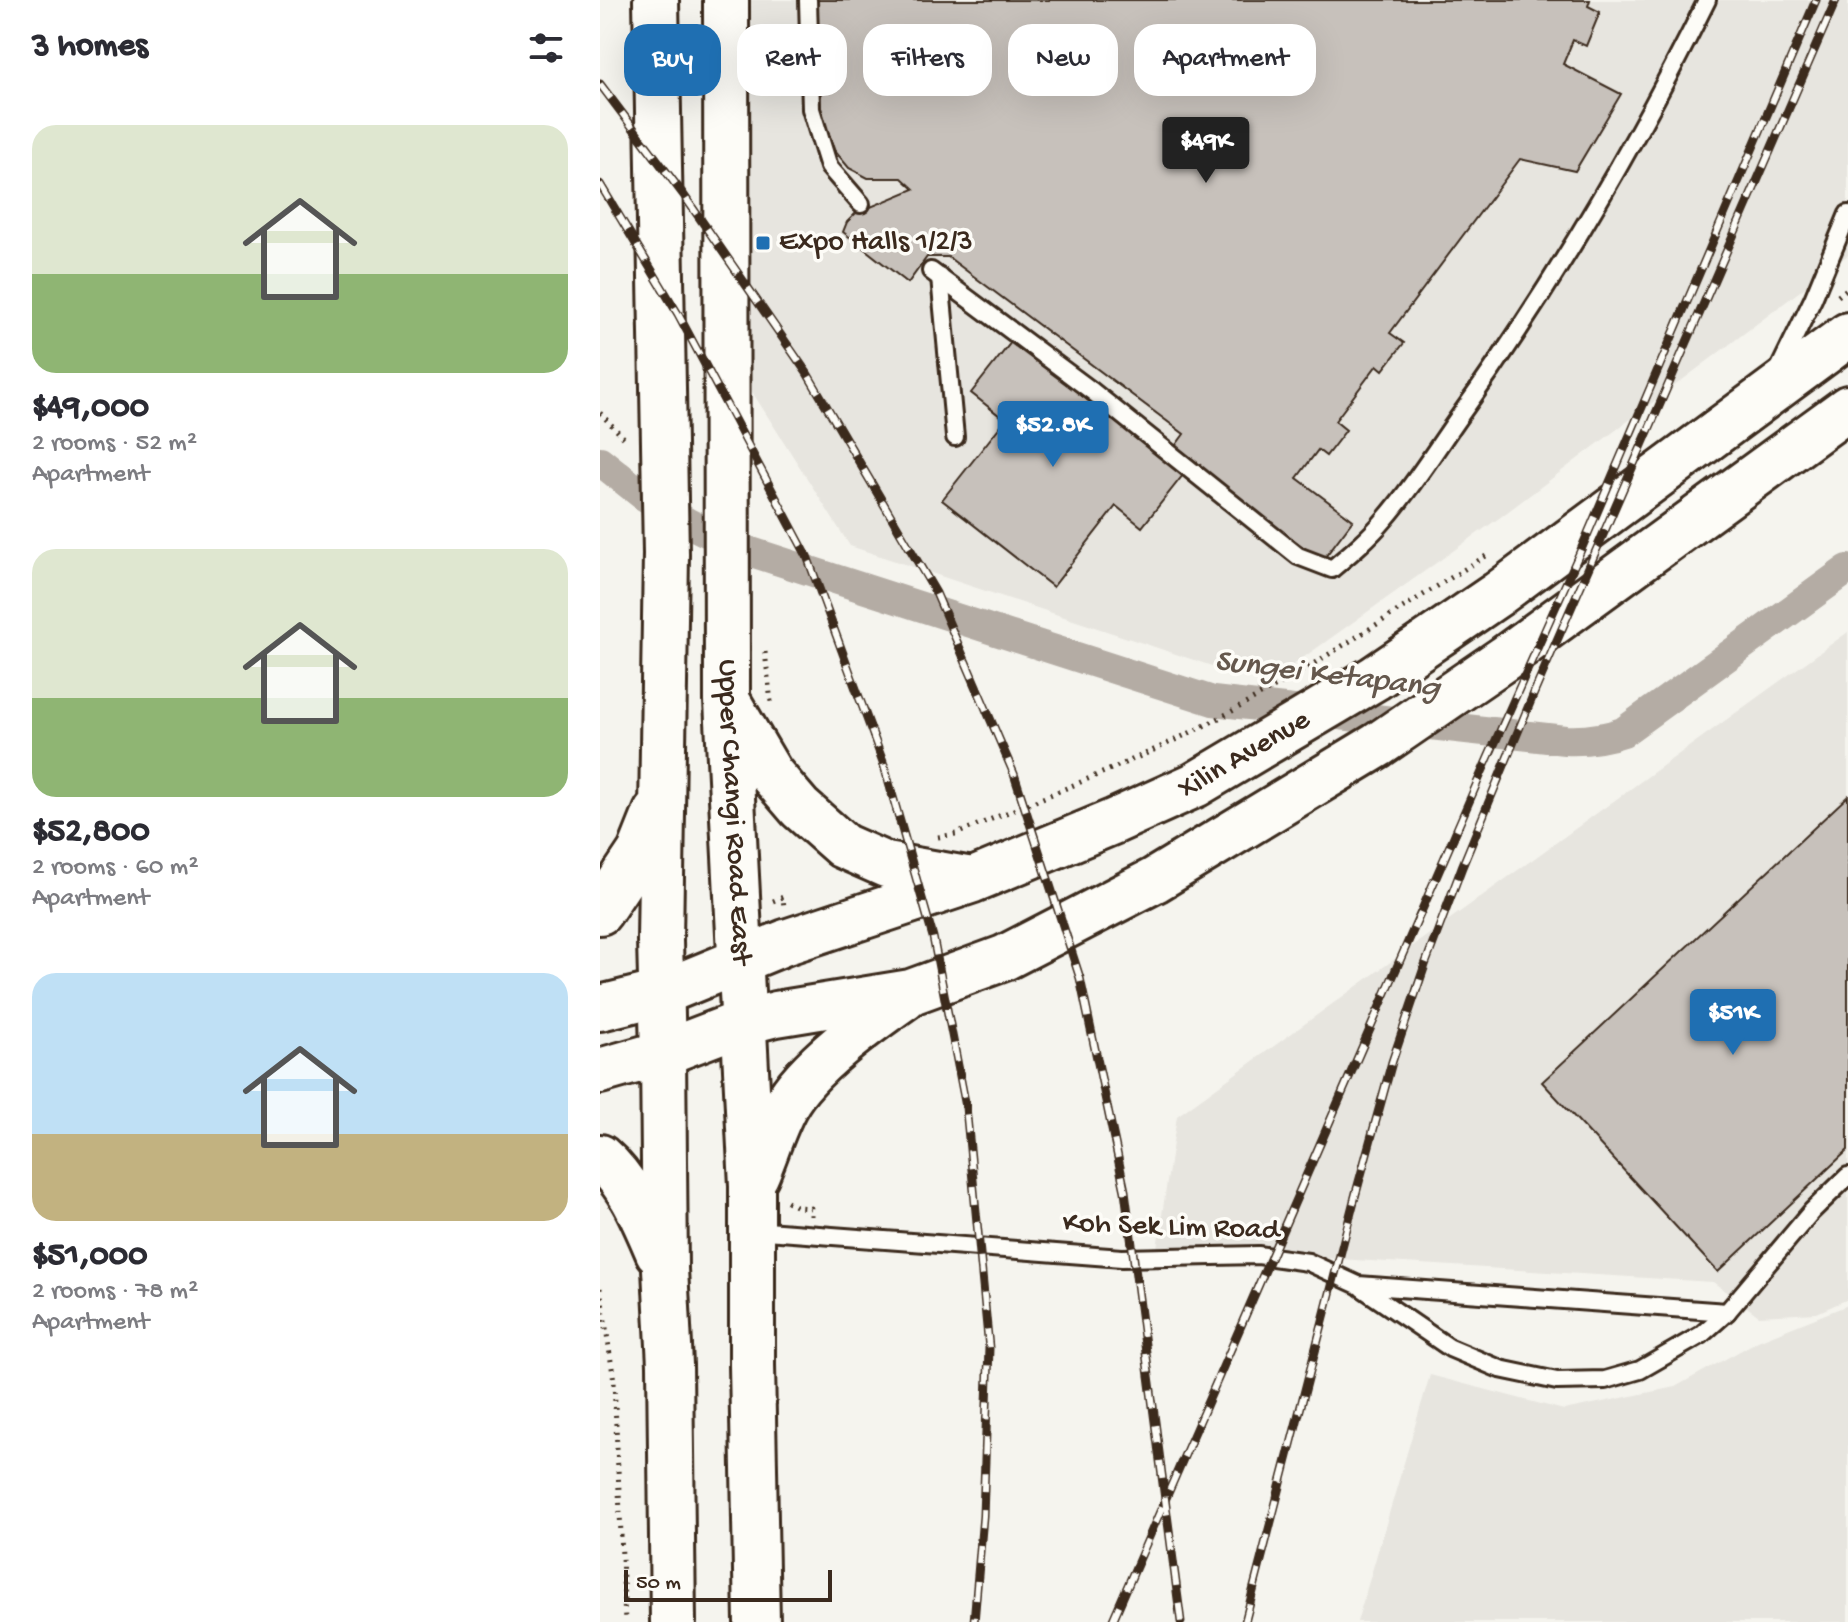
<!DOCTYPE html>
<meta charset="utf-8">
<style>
:root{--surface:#fff;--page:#f7f7f7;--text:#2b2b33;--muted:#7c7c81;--accent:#1f6fb2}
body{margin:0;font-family:"Gochi Hand",sans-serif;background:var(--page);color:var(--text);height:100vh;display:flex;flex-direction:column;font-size:30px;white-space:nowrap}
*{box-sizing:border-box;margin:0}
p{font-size:26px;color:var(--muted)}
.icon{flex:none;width:44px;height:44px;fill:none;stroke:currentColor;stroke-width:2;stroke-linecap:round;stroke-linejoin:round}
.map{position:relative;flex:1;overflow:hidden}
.side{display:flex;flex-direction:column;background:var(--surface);width:600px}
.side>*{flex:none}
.guide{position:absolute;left:24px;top:24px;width:760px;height:72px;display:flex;gap:16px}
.scale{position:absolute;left:24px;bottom:20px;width:208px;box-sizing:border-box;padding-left:8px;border:4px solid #3b2a1e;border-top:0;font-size:22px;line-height:28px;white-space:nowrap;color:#3b2a1e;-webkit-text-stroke:6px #fdfcf7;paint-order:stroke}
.price{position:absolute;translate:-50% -68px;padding:0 18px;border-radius:8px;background:var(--accent);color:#fff;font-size:26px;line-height:52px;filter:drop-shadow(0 2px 4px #0008)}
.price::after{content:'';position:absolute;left:50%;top:48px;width:24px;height:18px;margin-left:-12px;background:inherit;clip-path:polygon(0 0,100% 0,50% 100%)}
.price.active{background:#222;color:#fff}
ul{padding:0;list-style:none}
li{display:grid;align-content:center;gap:16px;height:424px;padding:0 32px}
li span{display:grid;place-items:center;height:248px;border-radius:24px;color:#555}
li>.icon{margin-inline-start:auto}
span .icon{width:144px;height:144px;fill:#fffc;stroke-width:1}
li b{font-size:34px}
h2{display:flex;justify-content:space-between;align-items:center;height:96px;padding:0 32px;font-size:34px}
.tag{padding:0 28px;border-radius:24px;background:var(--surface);box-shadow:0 8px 32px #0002;font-size:28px;line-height:72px}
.tag.active{background:var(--accent);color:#fff}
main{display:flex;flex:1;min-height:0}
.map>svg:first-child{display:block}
.built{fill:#e7e5df}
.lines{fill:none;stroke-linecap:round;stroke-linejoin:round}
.canal{stroke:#b4aca4;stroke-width:30}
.building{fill:#c7c1bb;stroke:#3b2a1e;stroke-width:2}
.service-casing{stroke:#3b2a1e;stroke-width:22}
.primary-casing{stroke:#3b2a1e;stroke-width:50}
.path{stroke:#3b2a1e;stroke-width:5;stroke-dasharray:2 6;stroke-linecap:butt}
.service{stroke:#fdfcf7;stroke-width:16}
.primary{stroke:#fdfcf7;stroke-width:44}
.rail-casing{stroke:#3b2a1e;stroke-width:9}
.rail{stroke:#fdfcf7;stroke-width:6;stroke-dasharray:18;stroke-linecap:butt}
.poi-dot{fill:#1f6fb2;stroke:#fdfcf7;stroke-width:3}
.labels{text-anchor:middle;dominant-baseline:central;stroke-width:7;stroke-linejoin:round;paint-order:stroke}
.poi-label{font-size:30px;fill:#3b2a1e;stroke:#fdfcf7;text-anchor:start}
.street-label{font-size:30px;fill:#3b2a1e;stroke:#fdfcf7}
.water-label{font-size:32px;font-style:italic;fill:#65584d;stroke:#fdfcf7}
</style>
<main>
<section class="side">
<h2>3 homes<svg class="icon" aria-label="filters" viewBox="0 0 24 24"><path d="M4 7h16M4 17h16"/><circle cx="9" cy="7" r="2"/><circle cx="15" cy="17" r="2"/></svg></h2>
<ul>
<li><span style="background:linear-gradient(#dfe7d0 60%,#8fb573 0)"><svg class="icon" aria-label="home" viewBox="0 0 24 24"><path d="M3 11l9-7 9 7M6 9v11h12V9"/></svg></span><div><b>$49,000</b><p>2 rooms · 52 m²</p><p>Apartment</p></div></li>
<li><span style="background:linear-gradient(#dfe7d0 60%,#8fb573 0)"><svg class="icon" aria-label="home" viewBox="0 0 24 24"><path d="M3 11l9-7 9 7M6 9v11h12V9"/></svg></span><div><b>$52,800</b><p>2 rooms · 60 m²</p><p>Apartment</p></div></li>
<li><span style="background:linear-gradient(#bfe0f5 65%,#c2b280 0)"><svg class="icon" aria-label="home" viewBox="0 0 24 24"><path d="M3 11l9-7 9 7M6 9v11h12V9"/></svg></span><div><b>$51,000</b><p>2 rooms · 78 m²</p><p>Apartment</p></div></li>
</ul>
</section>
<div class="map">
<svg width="1248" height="1622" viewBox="0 0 1248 1622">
<rect width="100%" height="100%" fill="#f5f4ee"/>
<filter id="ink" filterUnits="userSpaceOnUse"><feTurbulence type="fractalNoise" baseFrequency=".0125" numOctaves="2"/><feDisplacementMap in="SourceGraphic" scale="16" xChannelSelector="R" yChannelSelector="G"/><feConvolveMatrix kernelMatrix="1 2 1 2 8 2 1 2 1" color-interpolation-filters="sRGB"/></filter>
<g filter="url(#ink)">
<g class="built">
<polygon points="124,0 1248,0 1248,255 902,516 679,675 633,673 250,546 137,368"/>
<polygon points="1248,632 1248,1299 1217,1313 1159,1316 1113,1282 557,1248 577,1116"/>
<polygon points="1248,1305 1248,1622 757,1622 830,1375 964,1410 1075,1387 1158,1341"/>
</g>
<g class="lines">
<path class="canal" d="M0 461 44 496 88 523 139 548 613 701 965 740C986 741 1003 739 1023 732L1248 569"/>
</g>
<g class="building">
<polygon points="217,0 990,0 988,6 1000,12 986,46 973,40 963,64 1021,94 975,171 920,159 790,333 804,343 783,370 777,365 735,421 746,430 726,456 718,450 697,478 753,520 722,561 573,449 584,434 348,257 327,257 308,283 243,232 247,222 256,213 314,189 302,178 268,178 249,168 234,150 221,116"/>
<polygon points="412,341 583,475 542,527 516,506 453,587 342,500 405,420 371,393"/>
<polygon points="1248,796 1248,1150 1118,1272 942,1082"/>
</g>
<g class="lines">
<g class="service-casing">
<g id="service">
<polyline points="208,0 211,109 229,167 261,204"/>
<path d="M331 271 492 391 698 556 732 569C751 553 769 538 785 519 811 489 833 454 856 421 951 289 1035 146 1107 0"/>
<polyline points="340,277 355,437"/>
<polyline points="1177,373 1213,299 1248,214"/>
<polyline points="153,1230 522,1258 658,1255 708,1262 758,1285 1127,1312"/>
<polyline points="762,1288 850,1348 900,1369 957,1381 1005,1380 1040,1370 1101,1335 1127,1312 1212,1211 1248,1176"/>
</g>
</g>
<g class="primary-casing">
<g id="primary">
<polyline points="56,0 66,554 60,941 63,1053 65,1269 70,1365 73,1622"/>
<path id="s1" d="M126 0 127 701 152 1186V1365L157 1622"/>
<polyline points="130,705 170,773 200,808 243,846 286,865 366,879"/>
<polyline points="0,912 40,852 56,812"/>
<path id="s2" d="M0 1008 61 993 186 942 373 880 515 821 595 785 775 678 898 594 1248 335"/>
<polyline points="0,1071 63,1053 144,1022 176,1014 311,992 404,958 555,880 778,745 905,658 1248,408"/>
<path d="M0 1157C29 1182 43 1217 58 1252"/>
<path d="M156 1176C166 1153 173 1128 185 1106 206 1067 268 1023 305 997"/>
</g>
</g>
<g class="path">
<polyline points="1238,296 1248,288"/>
<polyline points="0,413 27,441"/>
<polyline points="165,652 171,702"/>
<path d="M338 837 356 834C450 794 546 758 636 709 721 662 802 607 886 556"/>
<polyline points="173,901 183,897 184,908"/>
<polyline points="187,1201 197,1207 211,1208 211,1216"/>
<polyline points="0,1288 14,1381 25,1622"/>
</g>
<use href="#service" class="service"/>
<use href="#primary" class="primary"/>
<g class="rail-casing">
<g id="rail">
<polyline points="0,84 83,194 207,373 336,593 414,774 480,978 525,1191 581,1622"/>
<polyline points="0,184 78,314 207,556 283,762 333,937 366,1107 389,1348 383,1516 374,1622"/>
<polyline points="512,1622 888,758 980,552 1216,0"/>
<polyline points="645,1622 756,1193 792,1062 825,965 862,867 934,693 1236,0"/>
</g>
</g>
<use href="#rail" class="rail"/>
</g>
</g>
<rect class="poi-dot" x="155" y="235" width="16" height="16" rx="4"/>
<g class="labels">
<g class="poi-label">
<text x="179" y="243">Expo Halls 1/2/3</text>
</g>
<g class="street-label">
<text stroke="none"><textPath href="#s2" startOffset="694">Xilin Avenue</textPath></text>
<text stroke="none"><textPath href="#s1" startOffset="812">Upper Changi Road East</textPath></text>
<text transform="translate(571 1228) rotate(2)">Koh Sek Lim Road</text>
</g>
<g class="water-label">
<text transform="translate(727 676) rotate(7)">Sungei Ketapang</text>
</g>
</g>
</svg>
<div class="scale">50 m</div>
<b class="price active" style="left:606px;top:185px">$49K</b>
<b class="price" style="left:453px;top:469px">$52.8K</b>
<b class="price" style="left:1133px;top:1057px">$51K</b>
<div class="guide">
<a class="tag active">Buy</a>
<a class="tag">Rent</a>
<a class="tag">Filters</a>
<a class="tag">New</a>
<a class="tag">Apartment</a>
</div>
</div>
</main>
